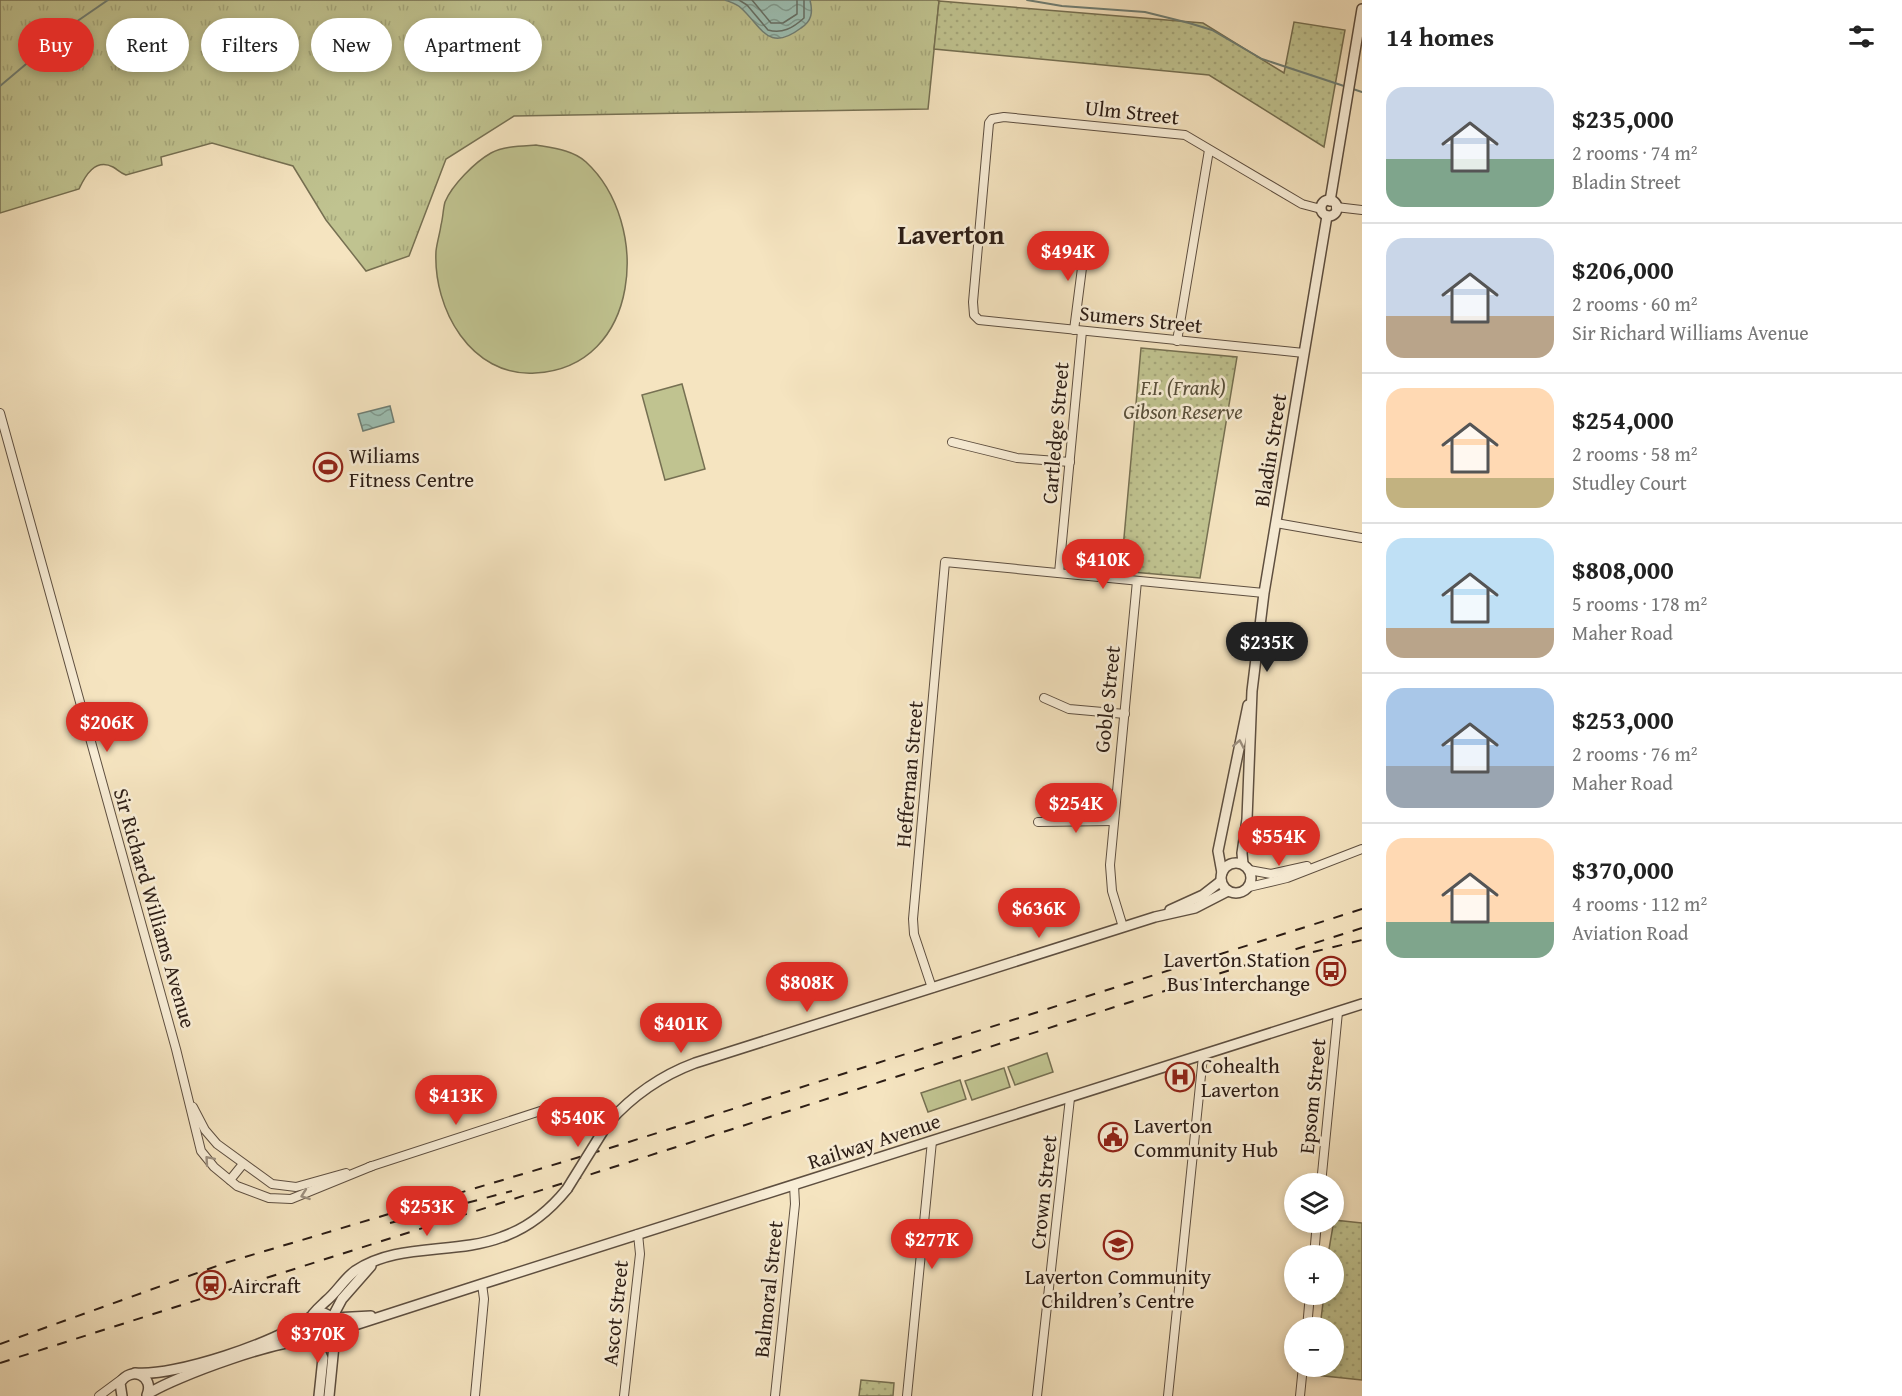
<!DOCTYPE html>
<meta charset="utf-8">
<style>
:root{--surface:#fff;--page:#f2f2f2;--text:#222;--muted:#767676;--line:#e0e0e0;--accent:#d93025}
body{margin:0;font-family:"Gentium Book Plus",serif;background:var(--page);color:var(--text);height:100vh;display:flex;flex-direction:column;font-size:22px;white-space:nowrap}
*{box-sizing:border-box;margin:0}
p{font-size:20px;color:var(--muted)}
.icon{flex:none;width:33px;height:33px;fill:none;stroke:currentColor;stroke-width:2;stroke-linecap:round;stroke-linejoin:round}
.map{position:relative;flex:1;overflow:hidden}
.side{display:flex;flex-direction:column;background:var(--surface);width:540px}
.side>*{flex:none}
.guide{position:absolute;left:18px;top:18px;width:570px;height:54px;display:flex;gap:12px}
.controls{position:absolute;left:1284px;top:1173px;display:grid;gap:12px}
.controls a{display:grid;place-items:center;width:60px;height:60px;border-radius:50%;background:var(--surface);box-shadow:0 3px 9px #0003;font-size:30px}
.price{position:absolute;translate:-50% -51px;padding:0 14px;border-radius:21px;background:var(--accent);color:#fff;font-size:20px;line-height:39px;filter:drop-shadow(0 2px 3px #0008)}
.price::after{content:'';position:absolute;left:50%;top:36px;width:18px;height:14px;margin-left:-9px;background:inherit;clip-path:polygon(0 0,100% 0,50% 100%)}
.price.selected{background:#222;color:#fff}
ul{padding:0;list-style:none}
li{display:flex;align-items:center;gap:18px;height:150px;padding:0 24px}
li+li{border-top:2px solid var(--line)}
li span{display:grid;place-items:center;flex:none;width:168px;height:120px;border-radius:18px;color:#555}
li>.icon{margin-inline-start:auto}
span .icon{width:72px;height:72px;fill:#fffc;stroke-width:1}
li b{font-size:26px}
h2{display:flex;justify-content:space-between;align-items:center;height:72px;padding:0 24px;font-size:26px}
.pill{padding:0 21px;border-radius:27px;background:var(--surface);box-shadow:0 3px 9px #0003;font-size:21px;line-height:54px}
.pill.selected{background:var(--accent);color:#fff}
main{display:flex;flex:1;min-height:0}
.map>svg:first-child{display:block}
.grass{fill:url(#grass-tufts);stroke:#767052;stroke-width:1.5}
.park{fill:url(#park-dots);stroke:#767052;stroke-width:1.5}
.pitch{fill:#c0c390;stroke:#767052;stroke-width:1.5}
.water{fill:url(#water-waves);stroke:#6f7e74;stroke-width:1.5}
.lines{fill:none;stroke-linecap:round;stroke-linejoin:round}
.shore{stroke:#646e64;stroke-width:1.5}
.stream{stroke:#6f7e74;stroke-width:2}
.minor-casing{stroke:#5e4f40;stroke-width:10}
.tertiary-casing{stroke:#5e4f40;stroke-width:12}
.minor{stroke:#f8edd6;stroke-width:8}
.tertiary{stroke:#f8edd6;stroke-width:9}
.rail{stroke:#2c1d15;stroke-width:2;stroke-dasharray:10 10;stroke-linecap:butt}
.tertiary-bridge-casing{stroke:#5e4f40;stroke-width:12;stroke-linecap:butt}
.tertiary-bridge{stroke:#f8edd6;stroke-width:9}
.oneway{stroke:#9c8f7f}
.labels{text-anchor:middle;dominant-baseline:central;stroke-width:5;stroke-linejoin:round;paint-order:stroke}
.street-label{font-size:21px;fill:#2c1d15;stroke:#f8edd6}
.park-label{font-size:21px;font-style:italic;fill:#584f3a;stroke:#f8edd6}
.poi-label{font-size:21px;fill:#2c1d15;stroke:#f8edd6;text-anchor:start}
.district-label{font-size:27px;font-weight:bold;fill:#2c1d15;stroke:#f8edd6}
</style>
<main>
<div class="map">
<svg width="1362" height="1396" viewBox="0 0 1362 1396">
<defs>
<pattern id="grass-tufts" width="24" height="20" patternUnits="userSpaceOnUse" patternTransform="scale(1.5)"><rect width="24" height="20" fill="#c0c390"/><path d="M3 7l-1-3M5 7V3M7 7l1-3M15 17l-1-3M17 17v-4M19 17l1-3" fill="none" stroke="#a5a77b"/></pattern>
<pattern id="park-dots" width="8" height="8" patternUnits="userSpaceOnUse" patternTransform="scale(1.5)"><rect width="8" height="8" fill="#c0c390"/><path d="M2 2h.1M6 6h.1" fill="none" stroke="#a5a77b" stroke-width="1.8" stroke-linecap="round"/></pattern>
<pattern id="water-waves" width="16" height="10" patternUnits="userSpaceOnUse" patternTransform="scale(1.5)"><rect width="16" height="10" fill="#9cbfb3"/><path d="M0 5q4-4 8 0t8 0" fill="none" stroke="#7f9b90"/></pattern>
</defs>
<rect width="100%" height="100%" fill="#f5e4c0"/>
<filter id="stains"><feTurbulence type="fractalNoise" baseFrequency=".00333" numOctaves="4"/><feColorMatrix values="0 0 0 0 .2 0 0 0 0 .09 0 0 0 0 .02 0 0 0 .5 -.17"/></filter>
<radialGradient id="worn" r=".72"><stop offset=".6" stop-color="#630" stop-opacity="0"/><stop offset="1" stop-color="#630" stop-opacity=".3"/></radialGradient>
<path class="grass" d="M0 0H937L939 1 928 109 514 116 446 159 409 256 366 271 326 220 293 166 212 143 161 157 162 165 126 175C120 173 118 170 113 167 95 158 85 176 79 189L0 213Z"/>
<g class="park">
<polygon points="939,1 1203,23 1284,73 1294,22 1345,30 1324,147 1209,75 934,49"/>
<polygon points="1141,348 1237,357 1200,578 1121,571"/>
<polygon points="1334,1220 1362,1223 1362,1380 1315,1375 1316,1367 1334,1366 1334,1328 1320,1327 1324,1295 1334,1294 1334,1256 1328,1255"/>
<polygon points="861,1380 894,1383 893,1396 859,1396"/>
</g>
<g class="pitch">
<path d="M536 145C553 148 573 150 586 162 652 223 641 368 535 373 471 377 433 309 436 251 437 242 440 233 441 225 443 218 443 209 445 202 452 185 475 162 491 153 504 146 522 146 536 145Z"/>
<polygon points="682,384 705,469 665,480 642,395"/>
<polygon points="1047,1053 1053,1072 1015,1085 1008,1067"/>
<polygon points="1004,1068 1010,1087 972,1100 965,1081"/>
<polygon points="960,1080 966,1099 928,1112 921,1093"/>
</g>
<g class="water">
<path d="M725 0H810C813 12 812 21 801 28 768 53 762 27 741 8 737 4 730 2 725 0Z"/>
<polygon points="390,406 394,422 363,431 358,414"/>
</g>
<g class="lines">
<g class="shore">
<path d="M739 0 747 5 768 30C782 34 793 28 804 18V0"/>
<polyline points="752,0 771,23 783,23 797,14 797,0"/>
</g>
<g class="stream">
<polyline points="1027,0 1062,6 1145,12 1189,23 1212,30 1262,59 1347,87"/>
<polyline points="0,86 76,22 108,0"/>
<polyline points="1353,89 1362,92"/>
</g>
<g class="minor-casing">
<g id="minor">
<polyline points="1336,207 1362,210"/>
<polyline points="1074,330 1086,237"/>
<polyline points="1177,341 1209,150"/>
<polyline points="1304,353 979,320 974,315 973,302 989,123 992,119 1004,117 1185,135 1302,204 1321,209"/>
<polyline points="0,413 176,1049 201,1151 214,1167 237,1186 269,1198 291,1199 372,1166"/>
<polyline points="952,442 1017,458 1070,462"/>
<polyline points="1276,523 1362,538"/>
<polyline points="1059,573 1082,331"/>
<polyline points="1044,698 1069,709 1125,714"/>
<polyline points="1038,822 1113,821"/>
<polyline points="1249,870 1271,874 1307,866"/>
<polyline points="1249,887 1287,878 1362,849"/>
<polyline points="1123,927 1112,891 1110,865 1137,581"/>
<polyline points="932,988 914,934 913,919 945,562 1264,593"/>
<polyline points="193,1107 205,1130 217,1144 272,1184 296,1187 346,1173"/>
<polyline points="560,1107 579,1110 604,1129"/>
<polyline points="369,1167 565,1103 590,1104 613,1118"/>
<polyline points="230,1180 243,1164"/>
<polyline points="1321,1184 1338,1012"/>
<polyline points="1314,1256 1317,1222"/>
<polyline points="1307,1328 1310,1294"/>
<polyline points="99,1396 122,1379"/>
<polyline points="475,1396 484,1299 482,1284"/>
<polyline points="624,1396 640,1254 638,1234"/>
<polyline points="775,1396 795,1204 794,1185"/>
<polyline points="907,1396 932,1141"/>
<polyline points="1037,1396 1070,1098"/>
<polyline points="1168,1396 1203,1056"/>
<polyline points="1300,1396 1303,1366"/>
</g>
</g>
<g class="tertiary-casing">
<g id="tertiary">
<circle cx="1329" cy="208" r="8"/>
<polyline points="1330,201 1362,9"/>
<circle cx="1236" cy="878" r="15"/>
<polyline points="1243,864 1242,853 1247,819 1252,691 1264,593 1327,216"/>
<polyline points="1222,873 1218,851 1248,705"/>
<polyline points="1170,910 1203,895 1221,881"/>
<path d="M608 1123C633 1095 660 1076 695 1063L1155 917 1195 908 1228 891"/>
<polyline points="333,1316 342,1299 371,1266"/>
<path d="M310 1318 324 1313 334 1318 337 1332 329 1341H315C300 1323 312 1314 326 1301 337 1292 344 1279 355 1271 398 1242 455 1255 502 1237 528 1228 550 1210 567 1189"/>
<polyline points="334,1318 371,1316"/>
<polyline points="336,1334 355,1325 482,1284 1362,1004"/>
<polyline points="316,1342 323,1358 319,1396"/>
<path d="M135 1373C174 1377 278 1342 309 1318"/>
<path d="M148 1394C171 1378 290 1334 315 1341"/>
<path d="M122 1396 120 1383C131 1365 155 1376 147 1395"/>
<polyline points="329,1396 335,1335"/>
</g>
</g>
<use href="#minor" class="minor"/>
<use href="#tertiary" class="tertiary"/>
<g class="rail">
<polyline points="1313,952 1362,940"/>
<polyline points="390,1223 512,1191"/>
<polyline points="0,1344 225,1263 613,1147 1362,909"/>
<polyline points="0,1363 1362,928"/>
</g>
<g class="tertiary-bridge-casing">
<polyline id="tertiary-bridge" points="567,1189 608,1123"/>
</g>
<use href="#tertiary-bridge" class="tertiary-bridge"/>
</g>
<defs><path id="oneway-chevron" d="M-2-3.5L2.5 0L-2 3.5" fill="none" stroke-width="1.6" stroke-linecap="round" stroke-linejoin="round" transform="scale(1.5)"/></defs>
<g class="oneway">
<use href="#oneway-chevron" transform="translate(1239 744) rotate(-79)"/>
<use href="#oneway-chevron" transform="translate(209 1160) rotate(-131)"/>
<use href="#oneway-chevron" transform="translate(305 1195) rotate(160)"/>
</g>
<defs>
<g id="stadium-ring" transform="scale(1.5)"><circle r="9.5" fill="#f8edd6" stroke="#8f2418" stroke-width="1.5"/><path d="M0-5a6.5 5 0 1 0 0 10a6.5 5 0 1 0 0-10ZM-3.5-1.8h7v3.6h-7Z" fill="#8f2418"/></g>
<g id="bus-ring" transform="scale(1.5)"><circle r="9.5" fill="#f8edd6" stroke="#8f2418" stroke-width="1.5"/><path d="M-5-6H5V4H4V6H2V4H-2V6H-4V4H-5ZM-3.5-4V0h7V-4ZM-3.5 1.2v1.5H-2V1.2ZM2 1.2v1.5H3.5V1.2Z" fill="#8f2418"/></g>
<g id="hospital-ring" transform="scale(1.5)"><circle r="9.5" fill="#f8edd6" stroke="#8f2418" stroke-width="1.5"/><path d="M-5-5h3v3.5h4V-5h3V5h-3V1.5h-4V5h-3Z" fill="#8f2418"/></g>
<g id="civic-ring" transform="scale(1.5)"><circle r="9.5" fill="#f8edd6" stroke="#8f2418" stroke-width="1.5"/><path d="M-.6-6.5H3V-4.5H.6V-3L4-1V1h2V6H-6V1h2V-1L-.6-3ZM-1.2 2.5V6h2.4V2.5Z" fill="#8f2418"/></g>
<g id="school-ring" transform="scale(1.5)"><circle r="9.5" fill="#f8edd6" stroke="#8f2418" stroke-width="1.5"/><path d="M0-5L7-2L0 1L-7-2ZM-4 1L0 2.5L4 1V4Q0 6-4 4Z" fill="#8f2418"/></g>
<g id="station-ring" transform="scale(1.5)"><circle r="9.5" fill="#f8edd6" stroke="#8f2418" stroke-width="1.5"/><path d="M-3-6H3Q5-6 5-4V2Q5 4 3 4L4.5 6H3L1.5 4h-3L-3 6H-4.5L-3 4Q-5 4-5 2V-4Q-5-6-3-6ZM-3.5-4v3h7v-3ZM-3.5 1v1.5H-2V1ZM2 1v1.5H3.5V1Z" fill="#8f2418"/></g>
</defs>
<g fill-rule="evenodd">
<use href="#stadium-ring" x="328" y="467"/>
<use href="#bus-ring" x="1331" y="971"/>
<use href="#hospital-ring" x="1180" y="1077"/>
<use href="#civic-ring" x="1113" y="1137"/>
<use href="#school-ring" x="1118" y="1245"/>
<use href="#station-ring" x="211" y="1285"/>
</g>
<g class="labels">
<g class="street-label">
<text transform="translate(1132 112) rotate(6)">Ulm Street</text>
<text transform="translate(1141 319) rotate(6)">Sumers Street</text>
<text transform="translate(1055 433) rotate(-85)">Cartledge Street</text>
<text transform="translate(1270 450) rotate(-81)">Bladin Street</text>
<text transform="translate(1107 699) rotate(-84)">Goble Street</text>
<text transform="translate(909 774) rotate(-85)">Heffernan Street</text>
<text transform="translate(155 908) rotate(74)">Sir Richard Williams Avenue</text>
<text transform="translate(1312 1096) rotate(-84)">Epsom Street</text>
<text transform="translate(874 1141) rotate(-18)">Railway Avenue</text>
<text transform="translate(1043 1192) rotate(-84)">Crown Street</text>
<text transform="translate(768 1289) rotate(-84)">Balmoral Street</text>
<text transform="translate(615 1313) rotate(-84)">Ascot Street</text>
</g>
<g class="park-label">
<text x="1183" y="387">F.I. (Frank)<tspan x="1183" dy="24">Gibson Reserve</tspan></text>
</g>
<g class="poi-label">
<text x="349" y="455">Wiliams<tspan x="349" dy="24">Fitness Centre</tspan></text>
<text x="1310" y="959" text-anchor="end">Laverton Station<tspan x="1310" dy="24">Bus Interchange</tspan></text>
<text x="1201" y="1065">Cohealth<tspan x="1201" dy="24">Laverton</tspan></text>
<text x="1134" y="1125">Laverton<tspan x="1134" dy="24">Community Hub</tspan></text>
<text x="1118" y="1276" text-anchor="middle">Laverton Community<tspan x="1118" dy="24">Children’s Centre</tspan></text>
<text x="232" y="1285">Aircraft</text>
</g>
<g class="district-label">
<text x="951" y="234">Laverton</text>
</g>
</g>
<rect width="100%" height="100%" filter="url(#stains)"/>
<rect width="100%" height="100%" fill="url(#worn)"/>
</svg>
<div class="controls">
<a><svg class="icon" aria-label="layers" viewBox="0 0 24 24"><path d="M12 4l9 5-9 5-9-5zM3 14l9 5 9-5"/></svg></a>
<a>+</a>
<a>−</a>
</div>
<b class="price" style="left:1068px;top:282px">$494K</b>
<b class="price" style="left:1103px;top:590px">$410K</b>
<b class="price selected" style="left:1267px;top:673px">$235K</b>
<b class="price" style="left:107px;top:753px">$206K</b>
<b class="price" style="left:1076px;top:834px">$254K</b>
<b class="price" style="left:1279px;top:867px">$554K</b>
<b class="price" style="left:1039px;top:939px">$636K</b>
<b class="price" style="left:807px;top:1013px">$808K</b>
<b class="price" style="left:681px;top:1054px">$401K</b>
<b class="price" style="left:456px;top:1126px">$413K</b>
<b class="price" style="left:578px;top:1148px">$540K</b>
<b class="price" style="left:427px;top:1237px">$253K</b>
<b class="price" style="left:932px;top:1270px">$277K</b>
<b class="price" style="left:318px;top:1364px">$370K</b>
<div class="guide">
<a class="pill selected">Buy</a>
<a class="pill">Rent</a>
<a class="pill">Filters</a>
<a class="pill">New</a>
<a class="pill">Apartment</a>
</div>
</div>
<section class="side">
<h2>14 homes<svg class="icon" aria-label="filters" viewBox="0 0 24 24"><path d="M4 7h16M4 17h16"/><circle cx="9" cy="7" r="2"/><circle cx="15" cy="17" r="2"/></svg></h2>
<ul>
<li><span style="background:linear-gradient(#c9d6e8 60%,#7fa58c 0)"><svg class="icon" aria-label="home" viewBox="0 0 24 24"><path d="M3 11l9-7 9 7M6 9v11h12V9"/></svg></span><div><b>$235,000</b><p>2 rooms · 74 m²</p><p>Bladin Street</p></div></li>
<li><span style="background:linear-gradient(#c9d6e8 65%,#b9a48a 0)"><svg class="icon" aria-label="home" viewBox="0 0 24 24"><path d="M3 11l9-7 9 7M6 9v11h12V9"/></svg></span><div><b>$206,000</b><p>2 rooms · 60 m²</p><p>Sir Richard Williams Avenue</p></div></li>
<li><span style="background:linear-gradient(#ffd9b3 75%,#c2b280 0)"><svg class="icon" aria-label="home" viewBox="0 0 24 24"><path d="M3 11l9-7 9 7M6 9v11h12V9"/></svg></span><div><b>$254,000</b><p>2 rooms · 58 m²</p><p>Studley Court</p></div></li>
<li><span style="background:linear-gradient(#bfe0f5 75%,#b9a48a 0)"><svg class="icon" aria-label="home" viewBox="0 0 24 24"><path d="M3 11l9-7 9 7M6 9v11h12V9"/></svg></span><div><b>$808,000</b><p>5 rooms · 178 m²</p><p>Maher Road</p></div></li>
<li><span style="background:linear-gradient(#a9c7e8 65%,#9aa5b1 0)"><svg class="icon" aria-label="home" viewBox="0 0 24 24"><path d="M3 11l9-7 9 7M6 9v11h12V9"/></svg></span><div><b>$253,000</b><p>2 rooms · 76 m²</p><p>Maher Road</p></div></li>
<li><span style="background:linear-gradient(#ffd9b3 70%,#7fa58c 0)"><svg class="icon" aria-label="home" viewBox="0 0 24 24"><path d="M3 11l9-7 9 7M6 9v11h12V9"/></svg></span><div><b>$370,000</b><p>4 rooms · 112 m²</p><p>Aviation Road</p></div></li>
</ul>
</section>
</main>
